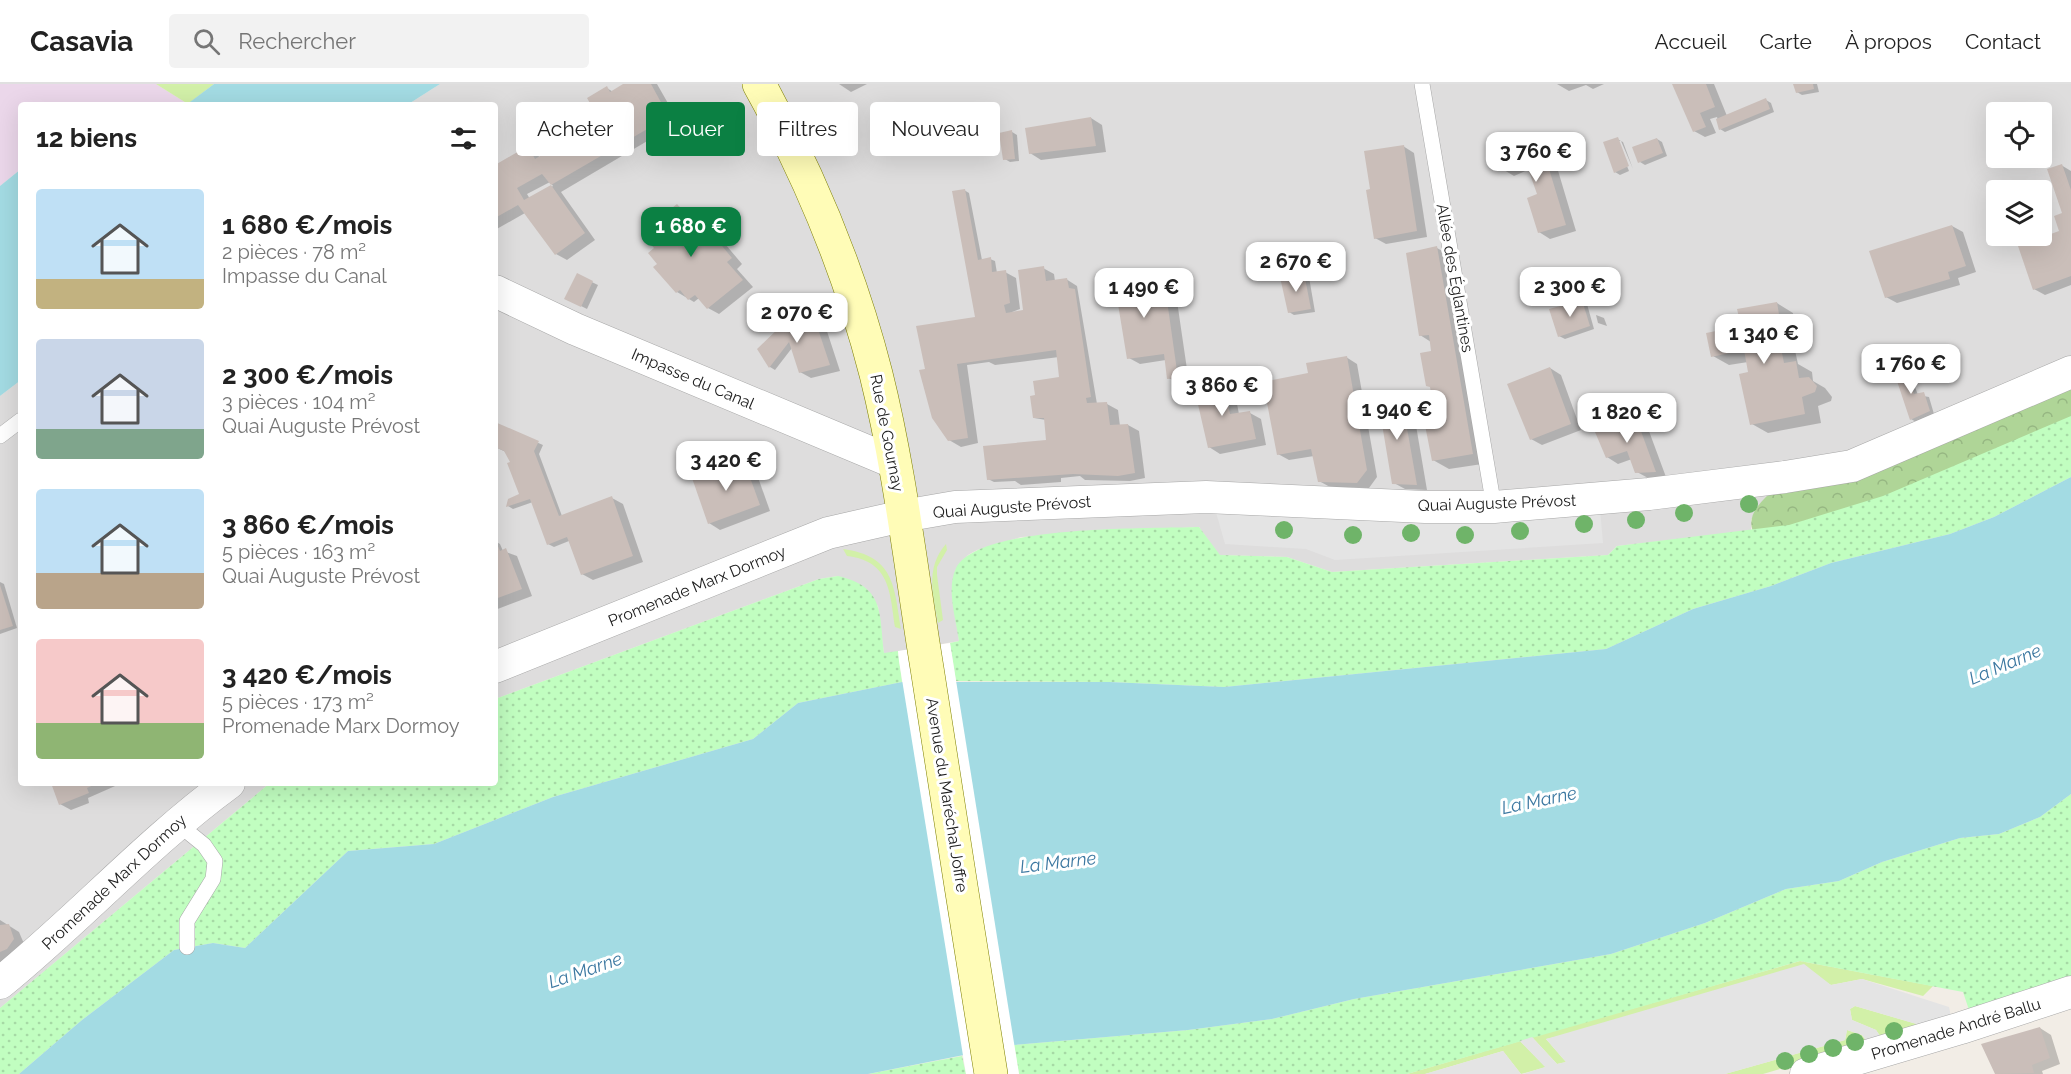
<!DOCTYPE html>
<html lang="fr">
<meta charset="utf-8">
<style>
:root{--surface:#fff;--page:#f2f2f2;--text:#222;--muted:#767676;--line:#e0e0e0;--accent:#0b8043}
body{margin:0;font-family:Raleway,sans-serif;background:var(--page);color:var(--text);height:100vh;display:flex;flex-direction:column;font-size:22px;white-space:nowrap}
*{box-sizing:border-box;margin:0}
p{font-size:20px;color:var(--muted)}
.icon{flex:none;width:33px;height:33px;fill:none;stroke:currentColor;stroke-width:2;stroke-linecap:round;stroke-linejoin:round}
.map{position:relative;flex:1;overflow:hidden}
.details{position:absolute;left:18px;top:18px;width:480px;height:684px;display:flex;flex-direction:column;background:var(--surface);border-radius:6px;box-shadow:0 6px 24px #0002}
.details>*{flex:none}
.banner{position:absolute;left:516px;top:18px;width:570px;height:54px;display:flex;gap:12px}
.tools{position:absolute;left:1986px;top:18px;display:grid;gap:12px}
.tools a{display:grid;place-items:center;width:66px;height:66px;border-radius:6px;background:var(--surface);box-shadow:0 6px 24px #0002;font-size:30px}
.price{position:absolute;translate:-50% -51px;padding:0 14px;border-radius:12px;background:#fff;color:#222;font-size:20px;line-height:39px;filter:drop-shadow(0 2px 3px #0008)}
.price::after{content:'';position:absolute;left:50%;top:36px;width:18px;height:14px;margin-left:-9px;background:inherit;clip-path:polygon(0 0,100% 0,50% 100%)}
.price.selected{background:var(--accent);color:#fff}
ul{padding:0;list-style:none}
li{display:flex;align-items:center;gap:18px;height:150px;padding:0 18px}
li span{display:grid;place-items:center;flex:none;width:168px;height:120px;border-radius:6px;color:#555}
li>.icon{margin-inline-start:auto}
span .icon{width:72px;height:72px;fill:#fffc;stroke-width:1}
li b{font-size:26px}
h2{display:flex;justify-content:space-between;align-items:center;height:72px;padding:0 18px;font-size:26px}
.chip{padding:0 21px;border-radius:6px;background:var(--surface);box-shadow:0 6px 24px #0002;font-size:21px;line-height:54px}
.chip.selected{background:var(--accent);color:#fff}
header{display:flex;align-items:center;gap:36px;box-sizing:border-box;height:84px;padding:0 30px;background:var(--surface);border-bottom:2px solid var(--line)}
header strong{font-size:28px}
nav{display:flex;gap:33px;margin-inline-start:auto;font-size:21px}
.search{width:420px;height:54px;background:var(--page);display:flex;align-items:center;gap:15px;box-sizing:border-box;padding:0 21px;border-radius:6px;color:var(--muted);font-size:22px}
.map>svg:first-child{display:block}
.residential{fill:#dedddd;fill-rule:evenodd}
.industrial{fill:#ebd7ea}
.grass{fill:#d2f0a8}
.forest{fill:url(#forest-crowns)}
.park{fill:url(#park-dots)}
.parking{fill:#e4e4e4}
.water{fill:#a3dbe3}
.pier{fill:#fff}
.shadow{fill:#0003;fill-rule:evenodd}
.building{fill:#cabeb9}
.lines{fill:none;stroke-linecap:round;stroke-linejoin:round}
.service-casing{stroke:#a7a7a7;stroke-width:16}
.minor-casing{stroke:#a7a7a7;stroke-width:33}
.secondary-casing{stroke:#7d7f00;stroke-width:34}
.service{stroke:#fff;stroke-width:15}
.minor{stroke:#fff;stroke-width:32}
.secondary{stroke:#fffcb7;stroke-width:33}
.tree{fill:#6fb469}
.labels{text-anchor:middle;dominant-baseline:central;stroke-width:6;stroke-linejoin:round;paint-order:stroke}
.street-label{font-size:16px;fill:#202020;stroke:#fff}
.water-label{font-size:18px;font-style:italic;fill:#3c78a1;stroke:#fff}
</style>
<header>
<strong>Casavia</strong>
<div class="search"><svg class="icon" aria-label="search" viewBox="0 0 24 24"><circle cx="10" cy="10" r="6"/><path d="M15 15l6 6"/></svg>Rechercher</div>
<nav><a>Accueil</a><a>Carte</a><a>À propos</a><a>Contact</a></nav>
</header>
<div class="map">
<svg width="2071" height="990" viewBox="0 0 2071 990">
<defs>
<pattern id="forest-crowns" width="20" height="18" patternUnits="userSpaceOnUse" patternTransform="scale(1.5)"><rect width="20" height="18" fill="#afd597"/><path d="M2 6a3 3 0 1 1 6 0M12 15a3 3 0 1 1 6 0" fill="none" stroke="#96b782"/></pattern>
<pattern id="park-dots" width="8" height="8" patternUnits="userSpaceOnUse" patternTransform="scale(1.5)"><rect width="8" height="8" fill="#c1fec0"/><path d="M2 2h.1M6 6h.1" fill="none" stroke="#a6d9a5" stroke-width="1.8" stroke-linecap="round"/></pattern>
</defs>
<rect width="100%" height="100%" fill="#f2ede6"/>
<g class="residential">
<path d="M440 0H2071V300L1751 435V447L1617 462 1608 471 1332 488 1287 473 1219 471 1199 443 1021 453 977 466 968 471 956 485 952 508 959 557 884 570 878 522 838 492 819 495 495 615V21H407ZM1996 28H2042V74H1996ZM1996 106H2042V152H1996Z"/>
<polygon points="21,296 21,699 270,699 0,924 0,312"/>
</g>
<polygon class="industrial" points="0,0 156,0 188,20 21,21 21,85 0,102"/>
<g class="grass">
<polygon points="156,0 214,0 188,20"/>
<path d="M946 460 947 466 937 483V491L943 536 938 539C933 510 925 484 946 460Z"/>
<path d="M843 465C894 472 894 501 901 545L895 543C890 508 890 477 847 472Z"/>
<polygon points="1800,877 1933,902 1923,912 1862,895 1831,901 1827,899 1546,955 1566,978 1557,980 1532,953"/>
<polygon points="1855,922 1920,941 1882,955 1876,946 1852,936 1850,925"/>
<polygon points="1847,946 1862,951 1868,959 1763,990 1725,990 1845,956"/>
<polygon points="1520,957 1546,983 1521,990 1503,967 1425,990 1407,990"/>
</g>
<path class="forest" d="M2071 300V377L1758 456C1744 438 1754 424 1769 410Z"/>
<g class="park">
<path d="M2071 332V393L1994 433 1950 450 1831 479 1771 502 1693 525 1606 565 1224 603 1109 598 956 597 950 559 959 557C956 535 946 505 956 484 979 440 1151 445 1199 443L1220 471 1287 473 1332 488 1608 471 1617 462 1789 441 1883 412Z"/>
<path d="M838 492C885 503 879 529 884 569L898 567 902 598 798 619 753 655 553 713 434 760 348 767 245 864 213 859 174 866 82 936 19 990H0V924L270 699H495V615L819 495Z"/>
<polygon points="2071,710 2071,897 1970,929 1963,908 1800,877 1407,990 1019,990 1014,961 1188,946 1272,935 1354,915 1611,870 1705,839 1786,805 1839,797 1882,778 1960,754 1999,750 2040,733"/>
<polygon points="962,972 966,990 868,990"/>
</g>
<g class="parking">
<polygon points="1212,414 1599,414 1603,459 1335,476 1306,465 1225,460"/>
<polygon points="1804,880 1831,901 1862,895 1949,923 1951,932 1920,941 1855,922 1850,925 1852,936 1876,946 1882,955 1868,959 1862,951 1847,946 1845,956 1725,990 1523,990 1545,983 1520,957 1532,953 1557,980 1566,978 1546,955"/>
<polygon points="1503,967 1521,990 1425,990"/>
</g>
<g class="water">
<polygon points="214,0 440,0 407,21 186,21"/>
<polygon points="21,85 21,296 0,312 0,102"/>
<polygon points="2071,393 2071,710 2040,733 1999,750 1960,754 1882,778 1839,797 1786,805 1705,839 1611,870 1354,915 1272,935 1188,946 1014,961 868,990 19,990 82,936 174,866 213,859 245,864 348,767 434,760 553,713 753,655 798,619 902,598 1109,598 1224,603 1606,565 1693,525 1771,502 1831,479 1950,450 1994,433"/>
</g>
<polygon class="pier" points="950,559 1019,990 966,990 899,577 898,567"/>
<g class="shadow">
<path d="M626 0H657L673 28 665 34 671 43 561 108 595 156 567 176 556 170 525 129 495 146V83L528 64 541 74 603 38 607 4 613 8ZM550 98 553 102 530 115 527 110Z"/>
<polygon points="839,0 867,0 851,8"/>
<polygon points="1604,0 1593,5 1586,1 1569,7 1557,0"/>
<polygon points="1674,0 1714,0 1727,32 1766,16 1771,19 1774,28 1725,48 1720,45 1717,33 1710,35 1716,49 1705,53 1694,47"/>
<polygon points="1795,0 1817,0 1819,8 1802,11 1797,8"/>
<polygon points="1091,34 1102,41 1106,68 1041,76 1030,69"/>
<polygon points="1012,48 1017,51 1019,77 1010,78 1005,75"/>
<polygon points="1617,55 1623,58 1633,85 1621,57 1617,57 1629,87 1620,91 1615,88"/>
<polygon points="1657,55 1662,58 1667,72 1645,81 1640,78"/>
<polygon points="1540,57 1551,63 1576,147 1550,155 1539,148 1539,111 1530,85 1514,92 1504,86"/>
<polygon points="1403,62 1414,69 1427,153 1386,160 1375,154"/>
<polygon points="2061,81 2071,87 2071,201 2045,211 2034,205 2061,148 2064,130"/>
<polygon points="964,106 969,109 982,176 990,175 995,177 997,189 1005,188 1016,194 1020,225 1012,228 1025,227 1043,184 1054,190 1055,197 1066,195 1077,202 1097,320 1107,320 1118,326 1120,342 1128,341 1139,347 1145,394 1130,397 1085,396 1080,392 1061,394 1061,398 1021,401 1015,397 994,398 988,395 1046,357 1046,336 1034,334 1062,297 1059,273 995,281 989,278 967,281 978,359 961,363 949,356 927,286 977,234"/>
<polygon points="678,122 688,128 697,138 699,136 710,142 742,180 737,185 753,203 719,230 708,224 699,214 694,218 677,208 659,180 654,166"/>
<polygon points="1952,142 1963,148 1976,188 1958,194 1960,201 1897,219 1886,213"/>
<polygon points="1437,164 1453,173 1489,379 1449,385 1433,376 1437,334 1433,269 1431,258 1420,251"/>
<polygon points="1141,188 1152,194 1154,206 1165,204 1176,210 1189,299 1180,300 1169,294 1166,276 1140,280 1129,274 1119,217 1114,214"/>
<polygon points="1304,190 1309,193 1315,228 1294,231 1289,228"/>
<polygon points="577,191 598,201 587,225 571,217"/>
<polygon points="1582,217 1587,220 1594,245 1565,255 1559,252"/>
<polygon points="1777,219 1793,229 1796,252 1792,253 1798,280 1812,288 1813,297 1825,304 1832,313 1831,317 1818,322 1821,339 1768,349 1752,340 1748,278 1729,281 1713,272 1743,243"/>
<polygon points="1596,231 1604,234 1607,242 1598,239"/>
<polygon points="813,232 824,238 840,287 811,294 800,288 792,264 775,286 770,283 759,265"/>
<polygon points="1346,273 1357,280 1377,393 1369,404 1330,403 1319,397 1314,372 1289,376 1278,370 1309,290"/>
<polygon points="1550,284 1561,291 1581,346 1542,361 1531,355"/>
<polygon points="1904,284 1909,287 1918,311 1929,313 1934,330 1916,338 1911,335"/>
<polygon points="1223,298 1234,305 1239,330 1250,329 1261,335 1266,361 1220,370 1209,363"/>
<polygon points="1401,311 1412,318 1427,406 1405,405 1394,399"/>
<polygon points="1635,333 1646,339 1666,393 1648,394 1637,388 1632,375 1618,380 1607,373"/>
<polygon points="495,340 543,361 539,370 562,432 612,414 623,420 643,478 593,496 582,490 569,457 554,463 548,460 533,418 513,425 508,422 521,411 512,378 506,368 495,363"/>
<polygon points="744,378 755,385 770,427 720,446 709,439"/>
<polygon points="495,457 500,460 503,467 517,472 532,512 495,526"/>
<polygon points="0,498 4,500 17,544 0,550"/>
<polygon points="53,699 122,699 88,714 89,719 71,726 60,720"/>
<polygon points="0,836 19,848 25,862 0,879"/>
<polygon points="2040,944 2051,951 2060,980 2042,987 2043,990 1997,990 1983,961"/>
</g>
<g class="building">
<polygon points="623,0 651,0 663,22 655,27 661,37 551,101 542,90 517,104 524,116 551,101 585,149 555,171 518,121 495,134 495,81 528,62 535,75 600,37 587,14 607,2 610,8"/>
<polygon points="1672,0 1706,0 1715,23 1700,29 1706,43 1693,48"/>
<polygon points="1793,0 1813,0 1814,5 1796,9"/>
<polygon points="1766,14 1770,25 1719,46 1716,35"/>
<polygon points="1091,33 1096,62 1029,70 1025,44"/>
<polygon points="1012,46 1015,75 1003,76 999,49"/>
<polygon points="1618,53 1629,82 1614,89 1603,58"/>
<polygon points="1657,54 1663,69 1638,79 1632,63"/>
<polygon points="1540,55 1566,141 1538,149 1527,114 1537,110 1525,76 1502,87 1496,65"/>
<polygon points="1404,61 1417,147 1374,155 1366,106 1370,105 1364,67"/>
<polygon points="2062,80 2071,106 2071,192 2033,206 2018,162 2059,147 2054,132 2062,129 2047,85"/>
<polygon points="965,105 978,176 991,173 992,188 1006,186 1010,219 1004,221 1006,229 1023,226 1018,186 1044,182 1046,197 1067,194 1069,204 1075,205 1091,313 1086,314 1087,319 1107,318 1110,341 1128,340 1135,389 1118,392 1073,390 987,396 983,362 1046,356 1044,334 1033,334 1030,312 1035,311 1033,297 1059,293 1056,266 957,280 968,354 948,357 932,334 919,286 925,285 916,242 975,233 952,107"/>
<polygon points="677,120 693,138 699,134 732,174 727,178 743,196 707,225 695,211 688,216 680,206 676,209 653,183 657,180 648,169 654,164 641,149"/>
<polygon points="1952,141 1966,182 1948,188 1950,195 1885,214 1869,167"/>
<polygon points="1437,162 1473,370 1432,377 1424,336 1435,333 1430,303 1426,302 1420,269 1431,267 1429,251 1419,252 1406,169"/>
<polygon points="1142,186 1145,205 1165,202 1178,294 1167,295 1164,270 1127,275 1117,214 1113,215 1109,191"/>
<polygon points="577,189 593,197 581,223 564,215"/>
<polygon points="1304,189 1311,225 1288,229 1280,193"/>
<polygon points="1582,216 1590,242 1558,253 1549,225"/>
<polygon points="1777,218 1781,243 1777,244 1784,279 1796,277 1799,294 1809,293 1817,302 1815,308 1802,313 1805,330 1750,341 1739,290 1748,288 1744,266 1711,273 1706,249 1741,242 1737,225"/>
<polygon points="813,230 830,281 799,289 789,258 769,284 757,265 785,238"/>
<polygon points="1347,272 1367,386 1357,399 1318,398 1311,365 1277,371 1263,298 1308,289 1306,279"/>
<polygon points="1904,282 1914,310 1924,308 1930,327 1910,336 1893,285"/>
<polygon points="1550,283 1571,340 1530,356 1507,300"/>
<polygon points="1223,297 1230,330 1250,327 1256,355 1208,364 1194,303"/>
<polygon points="1401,310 1417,401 1392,400 1378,316"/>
<polygon points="1635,331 1656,388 1635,389 1627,367 1606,374 1595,348"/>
<polygon points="495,338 539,357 534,367 559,432 612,412 633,472 581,491 567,453 547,461 530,415 506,423 508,415 519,410 507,379 510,378 504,367 495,363"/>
<polygon points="744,377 760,421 708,440 692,394"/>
<polygon points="495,455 500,467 506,464 522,505 495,515"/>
<polygon points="0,501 13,542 0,546"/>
<polygon points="51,699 98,699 87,704 89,709 59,721"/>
<polygon points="9,840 14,855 7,865 0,868 0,841"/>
<polygon points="2040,943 2050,974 2032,981 2034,989 1995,990 1981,960"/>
</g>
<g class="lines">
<g class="service-casing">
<g id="service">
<polyline points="1422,0 1494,423"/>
<polyline points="0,352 21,336"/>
<polyline points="177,739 204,761 215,777 213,795 187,837 187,863"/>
</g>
</g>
<g class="minor-casing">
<g id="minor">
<polyline points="495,207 575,245 893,378"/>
<polyline points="495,583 828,449 903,432 955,423 1206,413 1425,423 1494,423 1649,410 1785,393 1852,382 2071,288"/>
<path d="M0 899C79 835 147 759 229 699"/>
<polyline points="1806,990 1961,944 2071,908"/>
</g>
</g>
<g class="secondary-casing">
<path id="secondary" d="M759 0C810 92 850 188 876 290 900 386 911 486 927 584 948 719 969 855 991 990"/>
</g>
<use href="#service" class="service"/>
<use href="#minor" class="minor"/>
<use href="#secondary" class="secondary"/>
</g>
<g class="tree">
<circle cx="1749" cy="420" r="9"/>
<circle cx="1684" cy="429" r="9"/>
<circle cx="1636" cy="436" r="9"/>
<circle cx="1584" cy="440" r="9"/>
<circle cx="1284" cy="446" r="9"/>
<circle cx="1520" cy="447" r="9"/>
<circle cx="1411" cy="449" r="9"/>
<circle cx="1353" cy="451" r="9"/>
<circle cx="1465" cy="451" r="9"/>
<circle cx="1894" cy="947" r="9"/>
<circle cx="1855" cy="958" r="9"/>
<circle cx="1833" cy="964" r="9"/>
<circle cx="1809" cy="970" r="9"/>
<circle cx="1785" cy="977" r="9"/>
</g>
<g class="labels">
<g class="street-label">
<text transform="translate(1455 194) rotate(80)">Allée des Églantines</text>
<text transform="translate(693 295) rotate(23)">Impasse du Canal</text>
<text transform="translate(887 349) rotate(79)">Rue de Gournay</text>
<text transform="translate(1497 419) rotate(-2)">Quai Auguste Prévost</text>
<text transform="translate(1012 423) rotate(-4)">Quai Auguste Prévost</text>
<text transform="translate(697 502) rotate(-22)">Promenade Marx Dormoy</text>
<text transform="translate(947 711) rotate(81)">Avenue du Maréchal Joffre</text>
<text transform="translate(114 798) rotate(-43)">Promenade Marx Dormoy</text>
<text transform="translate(1956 945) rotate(-17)">Promenade André Ballu</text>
</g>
<g class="water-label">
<text transform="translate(2005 580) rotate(-23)">La Marne</text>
<text transform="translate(1539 716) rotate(-12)">La Marne</text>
<text transform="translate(1058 778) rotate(-7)">La Marne</text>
<text transform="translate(585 886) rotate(-19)">La Marne</text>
</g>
</g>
</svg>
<div class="tools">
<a><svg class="icon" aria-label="locate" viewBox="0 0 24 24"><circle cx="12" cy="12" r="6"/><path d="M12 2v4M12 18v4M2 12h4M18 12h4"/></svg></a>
<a><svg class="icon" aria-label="layers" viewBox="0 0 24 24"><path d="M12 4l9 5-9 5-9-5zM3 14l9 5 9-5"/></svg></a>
</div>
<b class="price" style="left:1536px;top:99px">3 760 €</b>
<b class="price selected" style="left:691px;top:174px">1 680 €</b>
<b class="price" style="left:1296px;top:209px">2 670 €</b>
<b class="price" style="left:1570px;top:234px">2 300 €</b>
<b class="price" style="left:1144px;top:235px">1 490 €</b>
<b class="price" style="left:797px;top:260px">2 070 €</b>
<b class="price" style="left:1764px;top:281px">1 340 €</b>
<b class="price" style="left:1911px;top:311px">1 760 €</b>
<b class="price" style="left:1222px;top:333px">3 860 €</b>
<b class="price" style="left:1397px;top:357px">1 940 €</b>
<b class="price" style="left:1627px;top:360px">1 820 €</b>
<b class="price" style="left:726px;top:408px">3 420 €</b>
<div class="banner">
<a class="chip">Acheter</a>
<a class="chip selected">Louer</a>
<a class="chip">Filtres</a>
<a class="chip">Nouveau</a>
</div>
<section class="details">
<h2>12 biens<svg class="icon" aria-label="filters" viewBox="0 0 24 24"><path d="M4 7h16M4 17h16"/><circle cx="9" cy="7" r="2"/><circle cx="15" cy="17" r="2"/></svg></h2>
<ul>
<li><span style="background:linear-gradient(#bfe0f5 75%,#c2b280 0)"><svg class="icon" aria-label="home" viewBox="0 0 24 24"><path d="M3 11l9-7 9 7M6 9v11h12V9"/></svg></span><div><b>1 680 €/mois</b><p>2 pièces · 78 m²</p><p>Impasse du Canal</p></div></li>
<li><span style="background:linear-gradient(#c9d6e8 75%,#7fa58c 0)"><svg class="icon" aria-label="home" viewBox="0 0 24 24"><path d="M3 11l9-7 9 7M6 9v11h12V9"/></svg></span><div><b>2 300 €/mois</b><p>3 pièces · 104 m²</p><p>Quai Auguste Prévost</p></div></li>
<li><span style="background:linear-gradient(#bfe0f5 70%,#b9a48a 0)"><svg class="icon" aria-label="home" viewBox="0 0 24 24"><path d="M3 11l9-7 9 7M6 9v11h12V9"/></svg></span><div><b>3 860 €/mois</b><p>5 pièces · 163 m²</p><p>Quai Auguste Prévost</p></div></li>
<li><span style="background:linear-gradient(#f6c9c9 70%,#8fb573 0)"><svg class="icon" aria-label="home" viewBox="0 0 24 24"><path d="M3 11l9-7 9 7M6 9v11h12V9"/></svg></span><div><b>3 420 €/mois</b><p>5 pièces · 173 m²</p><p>Promenade Marx Dormoy</p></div></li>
</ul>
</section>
</div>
